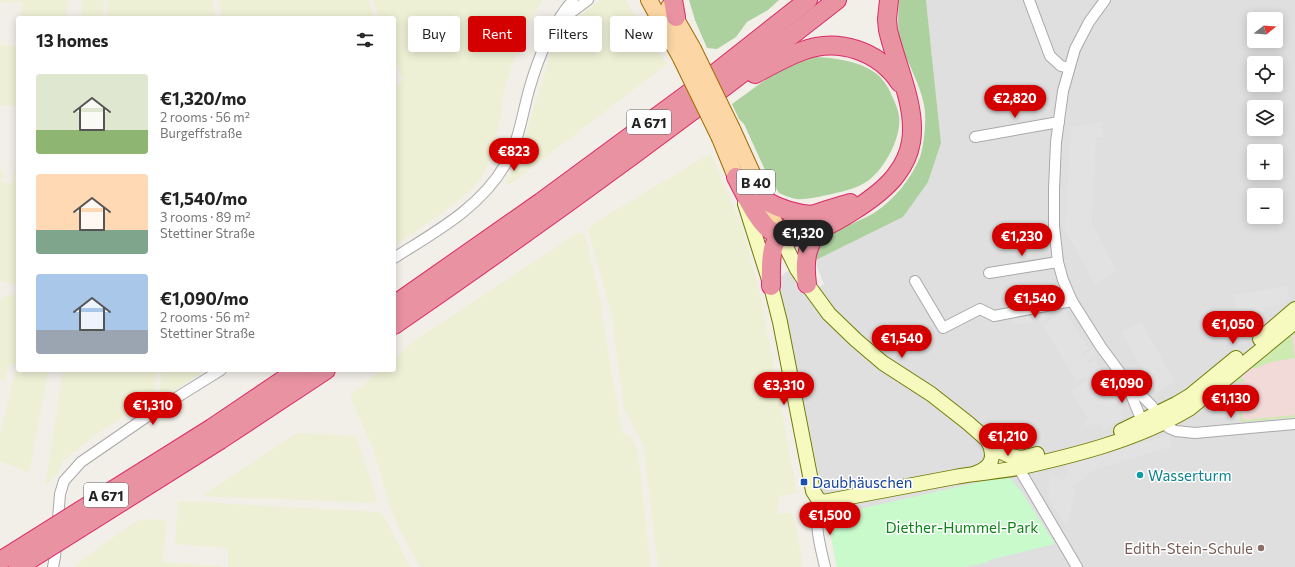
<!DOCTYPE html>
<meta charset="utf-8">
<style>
:root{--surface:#fff;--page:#f6f6f6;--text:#222;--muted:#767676;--accent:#d40000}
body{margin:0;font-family:Commissioner,sans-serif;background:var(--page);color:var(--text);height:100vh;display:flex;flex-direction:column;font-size:15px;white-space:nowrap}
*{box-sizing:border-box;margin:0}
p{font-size:13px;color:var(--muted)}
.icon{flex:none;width:22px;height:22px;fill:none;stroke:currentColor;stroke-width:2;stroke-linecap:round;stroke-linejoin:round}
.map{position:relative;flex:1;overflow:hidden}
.side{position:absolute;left:16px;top:16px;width:380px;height:356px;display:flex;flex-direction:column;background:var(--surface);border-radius:4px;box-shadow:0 2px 10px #0003}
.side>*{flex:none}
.hud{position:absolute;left:408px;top:16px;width:380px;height:36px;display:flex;gap:8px}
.needle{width:26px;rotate:73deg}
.tools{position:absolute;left:1247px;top:12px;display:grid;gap:8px}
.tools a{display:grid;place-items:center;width:36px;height:36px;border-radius:4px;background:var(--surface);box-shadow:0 2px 10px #0003;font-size:20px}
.price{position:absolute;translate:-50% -34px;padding:0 9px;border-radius:14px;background:var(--accent);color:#fff;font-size:13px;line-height:26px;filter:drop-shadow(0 1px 2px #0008)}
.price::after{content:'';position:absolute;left:50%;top:24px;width:12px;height:9px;margin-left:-6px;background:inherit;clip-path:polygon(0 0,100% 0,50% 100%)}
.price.current{background:#222;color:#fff}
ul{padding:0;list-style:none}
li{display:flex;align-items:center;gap:12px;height:100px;padding:0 20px}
li span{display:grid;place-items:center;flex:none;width:112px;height:80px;border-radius:4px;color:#555}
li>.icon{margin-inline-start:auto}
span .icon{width:48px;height:48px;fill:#fffc;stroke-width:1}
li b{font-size:17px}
h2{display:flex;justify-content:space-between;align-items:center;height:48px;padding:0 20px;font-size:17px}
.chip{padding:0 14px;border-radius:4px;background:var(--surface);box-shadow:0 2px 10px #0003;font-size:14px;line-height:36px}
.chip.current{background:var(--accent);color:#fff}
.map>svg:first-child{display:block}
.residential{fill:#e0dfdf;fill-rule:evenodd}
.commercial{fill:#f2dad9}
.farmland{fill:#eef0d5}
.grass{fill:#cdebb0}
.forest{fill:#add19e}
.park{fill:#c8facc}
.parking{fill:#e2e2e2}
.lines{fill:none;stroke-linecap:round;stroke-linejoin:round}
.minor-casing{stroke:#a9a9a9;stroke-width:12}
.secondary-casing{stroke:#707d05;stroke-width:16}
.primary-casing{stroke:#a06b00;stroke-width:18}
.motorway-casing{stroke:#dc2a67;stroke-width:20}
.minor{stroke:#fff;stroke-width:10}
.secondary{stroke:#f7fabf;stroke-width:14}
.primary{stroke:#fcd6a4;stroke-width:16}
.motorway{stroke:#e892a2;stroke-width:18}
.primary-bridge-casing{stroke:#a06b00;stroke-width:18;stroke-linecap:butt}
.motorway-bridge-casing{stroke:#dc2a67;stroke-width:20;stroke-linecap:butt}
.primary-bridge{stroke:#fcd6a4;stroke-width:16}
.motorway-bridge{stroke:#e892a2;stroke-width:18}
.culture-dot{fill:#0f9aa8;stroke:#fff;stroke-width:1.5}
.transit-dot{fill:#1a4fb4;stroke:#fff;stroke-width:1.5}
.education-dot{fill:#8d6e63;stroke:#fff;stroke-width:1.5}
.labels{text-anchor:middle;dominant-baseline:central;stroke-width:3;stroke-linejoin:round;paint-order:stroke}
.shield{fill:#fff;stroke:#646464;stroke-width:1}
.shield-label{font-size:14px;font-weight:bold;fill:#222}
.culture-label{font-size:15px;fill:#0d838f;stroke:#fff;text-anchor:start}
.transit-label{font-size:15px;fill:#164399;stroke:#fff;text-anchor:start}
.park-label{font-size:15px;fill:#0c8416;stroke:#fff}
.education-label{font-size:15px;fill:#785e54;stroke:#fff;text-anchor:end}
</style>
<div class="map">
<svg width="1295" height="567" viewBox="0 0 1295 567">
<rect width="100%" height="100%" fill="#f2efe9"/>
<path class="residential" d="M926 0H1295V567H837L793 348 777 280 791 268 807 295 824 284 817 267 816 260 903 217 941 143ZM1254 19H1276V41H1254ZM1254 63H1276V85H1254ZM1254 107H1276V129H1254ZM1254 151H1276V173H1254ZM1254 195H1276V217H1254Z"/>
<polygon class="commercial" points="1295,331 1295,417 1241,422 1236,382"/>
<g class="farmland">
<polygon points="0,0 68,0 66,18 21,18 22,1 0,3"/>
<polygon points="82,0 104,0 103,18 81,18"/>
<polygon points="108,0 212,0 215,18 107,18"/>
<polygon points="219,0 368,0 375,18 222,18"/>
<polygon points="373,0 543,0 527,24 504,90 500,122 490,160 480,179 471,190 442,213 394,246 394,86 399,85 403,79 394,59 394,18 379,18"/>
<polygon points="602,0 625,0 667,64 509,185 506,182 516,165 554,43 575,20 594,4"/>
<polygon points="0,45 18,46 18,106 0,105"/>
<polygon points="18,141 18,285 0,281 0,170 4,170 2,183 13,183"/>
<polygon points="711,153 742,227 760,292 797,493 780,496 777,514 791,513 795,522 803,567 658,567 643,445 624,408 612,318 588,229 594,223"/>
<polygon points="578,233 585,235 599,292 610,365 623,433 630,435 635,445 638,452 651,567 420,567 399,528 389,503 373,449 351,399 351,395 381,370 394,370 394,359 415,340"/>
<polygon points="18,294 18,370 49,370 29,473 0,461 0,434 17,365 9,364 5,380 0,379 0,299 6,296"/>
<polygon points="63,370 157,370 154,399 123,417 91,438 63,461 58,474 45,486"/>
<polygon points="162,370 205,370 161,399 159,397"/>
<polygon points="297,433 356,436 377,499 374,503 202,496"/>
<polygon points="178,501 378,512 384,516 410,567 228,567 228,548 175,544"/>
<polygon points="140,519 167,520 163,562 221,566 221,567 74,567 88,555"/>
</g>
<g class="grass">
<polygon points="1295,331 1295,335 1292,335 1295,358 1271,362 1257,368 1252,368"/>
<polygon points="1241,377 1245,381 1237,383 1243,420 1295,415 1295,417 1241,422 1236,382"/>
</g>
<g class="forest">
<polygon points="689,0 779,0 768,10 747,22 736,37 717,49 707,48 695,20"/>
<path d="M899 0H926L941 143 928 182 903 217 816 260C818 230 853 226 874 213 894 200 911 179 920 157 924 145 927 118 924 105 922 93 916 80 911 68 908 60 903 53 901 46 897 31 898 15 899 0Z"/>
<path d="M816 57C836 58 860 61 877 74 883 79 889 88 892 96 895 102 898 109 899 116 902 137 885 168 869 180 858 188 845 191 832 194 821 196 808 200 796 199 791 198 784 195 779 193L766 172 744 124 739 119 732 104 779 70 799 60Z"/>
</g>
<polygon class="park" points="1004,477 1011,479 1023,494 1055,544 989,560 989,562 965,567 837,567 829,526 831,518 837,514 997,478"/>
<g class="parking">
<polygon points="1102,122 1104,137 1096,138 1092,223 1117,271 1095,285 1065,230 1071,127"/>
<polygon points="1287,286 1289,297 1284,304 1263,307 1264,311 1258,312 1260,326 1255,327 1257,330 1248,339 1245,337 1242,338 1233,295"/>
<polygon points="1064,310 1089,349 1082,353 1083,355 1092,349 1096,355 1087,361 1089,363 1095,359 1124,407 1119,412 1123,418 1104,430 1101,424 1095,426 1092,424 1084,426 1083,423 1088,419 1070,391 1088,380 1086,376 1077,382 1042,325"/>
<polygon points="1046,312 1047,320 1013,325 1012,317"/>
<polygon points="1141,321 1175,382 1156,393 1121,332"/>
<polygon points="1168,435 1172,446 1092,471 1072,487 1076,490 1067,526 1048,499 1050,473 1062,481 1067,476 1066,463 1101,455"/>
</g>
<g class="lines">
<g class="minor-casing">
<g id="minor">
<polyline points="1029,0 1050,56 1061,66 1069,68"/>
<polyline points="1105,0 1089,22 1075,49 1063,91 1056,142 1054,189 1054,226 1058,262 1063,280 1072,301 1101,347 1124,378 1152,406 1163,423 1169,428 1176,431 1195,433 1295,424"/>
<polyline points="565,17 588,0"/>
<polyline points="975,137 1059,122"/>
<path d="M394 258C435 232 480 208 505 165 519 142 522 115 529 90 538 58 551 25 573 0"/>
<polyline points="989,273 1058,262"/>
<polyline points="915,281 943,328 980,309 994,316 1072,301"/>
<polyline points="1125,380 1144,426"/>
<polyline points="1018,462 1018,467 1077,567"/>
<path d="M823 502C811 519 821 548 825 567"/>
<polyline points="53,567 55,557 60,494 64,481 81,462 155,411 221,370"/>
</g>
</g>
<g class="secondary-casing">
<g id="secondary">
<path d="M745 204 771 286 780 322 813 491 818 499 823 502C867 494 911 485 955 477 975 473 997 472 1018 468 1076 455 1137 440 1189 409L1295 322"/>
<polyline points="780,235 797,269 807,284 829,314 856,340 883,363 931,394 968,423 1001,452 1010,456 1022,458 1037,454"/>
<polyline points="1260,339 1295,309"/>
<polyline points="1121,431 1176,404 1191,395 1236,358"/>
<path d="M976 473C992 467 996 457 988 441"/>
</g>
</g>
<g class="primary-casing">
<g id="primary">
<polyline points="649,0 681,58"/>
<polyline points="669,7 693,49"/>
<polyline points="732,129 780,235"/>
<polyline points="720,138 736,177"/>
</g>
</g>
<g class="motorway-casing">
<g id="motorway">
<polyline points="673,0 676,17"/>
<path d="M755 74C770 66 786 57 802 51 838 37 879 51 900 83"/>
<path d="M736 177C744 192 759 225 773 232 781 237 791 238 799 236 826 231 880 197 896 175 903 166 909 154 911 142 917 107 896 65 888 30L887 19 889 0"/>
<path d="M764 200C780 209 794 214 813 215"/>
<path d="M807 284C804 261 806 248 819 229"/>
<path d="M771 286C771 274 770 261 773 249 781 219 825 211 850 203"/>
<polyline points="394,305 541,202 704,82 808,0"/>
<path d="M394 325C545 221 693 113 837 0"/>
<polyline points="212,428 298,370"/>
<polyline points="220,440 326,370"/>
</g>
</g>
<use href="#minor" class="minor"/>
<use href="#secondary" class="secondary"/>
<use href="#primary" class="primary"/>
<use href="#motorway" class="motorway"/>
<g class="primary-bridge-casing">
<g id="primary-bridge">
<polyline points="693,49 732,129"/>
<polyline points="681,58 720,138"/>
</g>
</g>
<g class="motorway-bridge-casing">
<g id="motorway-bridge">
<polyline points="0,561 212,428"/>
<polyline points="18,567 220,440"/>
</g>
</g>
<use href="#primary-bridge" class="primary-bridge"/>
<use href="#motorway-bridge" class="motorway-bridge"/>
</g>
<circle class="culture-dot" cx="1140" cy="475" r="4"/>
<rect class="transit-dot" x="800" y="478" width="8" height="8" rx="2"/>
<circle class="education-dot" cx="1261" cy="548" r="4"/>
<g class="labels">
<g class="shield">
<rect x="627" y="110" width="44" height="24" rx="3"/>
<rect x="737" y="170" width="38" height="24" rx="3"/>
<rect x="84" y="483" width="44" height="24" rx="3"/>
</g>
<g class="shield-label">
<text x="649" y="122">A 671</text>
<text x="756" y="182">B 40</text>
<text x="106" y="495">A 671</text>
</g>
<g class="culture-label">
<text x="1148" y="475">Wasserturm</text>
</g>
<g class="transit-label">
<text x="812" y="482">Daubhäuschen</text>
</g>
<g class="park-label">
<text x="962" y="527">Diether-Hummel-Park</text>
</g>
<g class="education-label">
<text x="1253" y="548">Edith-Stein-Schule</text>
</g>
</g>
</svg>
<div class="tools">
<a><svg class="needle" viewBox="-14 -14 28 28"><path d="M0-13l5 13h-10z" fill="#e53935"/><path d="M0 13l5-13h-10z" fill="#767676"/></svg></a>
<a><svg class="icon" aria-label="locate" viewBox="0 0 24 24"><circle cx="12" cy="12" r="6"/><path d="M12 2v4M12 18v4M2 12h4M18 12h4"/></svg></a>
<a><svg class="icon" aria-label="layers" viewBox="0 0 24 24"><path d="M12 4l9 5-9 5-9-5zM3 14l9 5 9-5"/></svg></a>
<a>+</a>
<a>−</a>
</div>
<b class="price" style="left:1015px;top:119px">€2,820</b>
<b class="price" style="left:514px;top:172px">€823</b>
<b class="price current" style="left:803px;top:254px">€1,320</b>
<b class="price" style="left:1022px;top:257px">€1,230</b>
<b class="price" style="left:1035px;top:319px">€1,540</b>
<b class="price" style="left:1233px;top:345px">€1,050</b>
<b class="price" style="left:902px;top:359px">€1,540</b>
<b class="price" style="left:1122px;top:404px">€1,090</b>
<b class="price" style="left:784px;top:406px">€3,310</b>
<b class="price" style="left:1231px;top:419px">€1,130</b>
<b class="price" style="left:153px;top:426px">€1,310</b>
<b class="price" style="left:1008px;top:457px">€1,210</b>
<b class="price" style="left:830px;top:536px">€1,500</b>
<div class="hud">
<a class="chip">Buy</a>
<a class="chip current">Rent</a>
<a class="chip">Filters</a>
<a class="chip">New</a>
</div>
<section class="side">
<h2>13 homes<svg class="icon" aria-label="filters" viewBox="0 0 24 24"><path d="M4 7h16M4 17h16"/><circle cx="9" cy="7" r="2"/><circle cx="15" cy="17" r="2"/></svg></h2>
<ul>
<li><span style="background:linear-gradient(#dfe7d0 70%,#8fb573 0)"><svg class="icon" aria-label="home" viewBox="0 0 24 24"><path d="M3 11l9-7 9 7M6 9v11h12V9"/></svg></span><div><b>€1,320/mo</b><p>2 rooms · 56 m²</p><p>Burgeffstraße</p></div></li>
<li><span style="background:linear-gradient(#ffd9b3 70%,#7fa58c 0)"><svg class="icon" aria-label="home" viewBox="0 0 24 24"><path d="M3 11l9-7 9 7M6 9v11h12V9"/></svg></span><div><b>€1,540/mo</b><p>3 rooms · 89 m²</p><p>Stettiner Straße</p></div></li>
<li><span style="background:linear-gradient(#a9c7e8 70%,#9aa5b1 0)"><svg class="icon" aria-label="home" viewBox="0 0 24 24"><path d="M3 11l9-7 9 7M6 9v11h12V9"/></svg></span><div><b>€1,090/mo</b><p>2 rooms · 56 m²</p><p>Stettiner Straße</p></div></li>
</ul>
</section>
</div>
